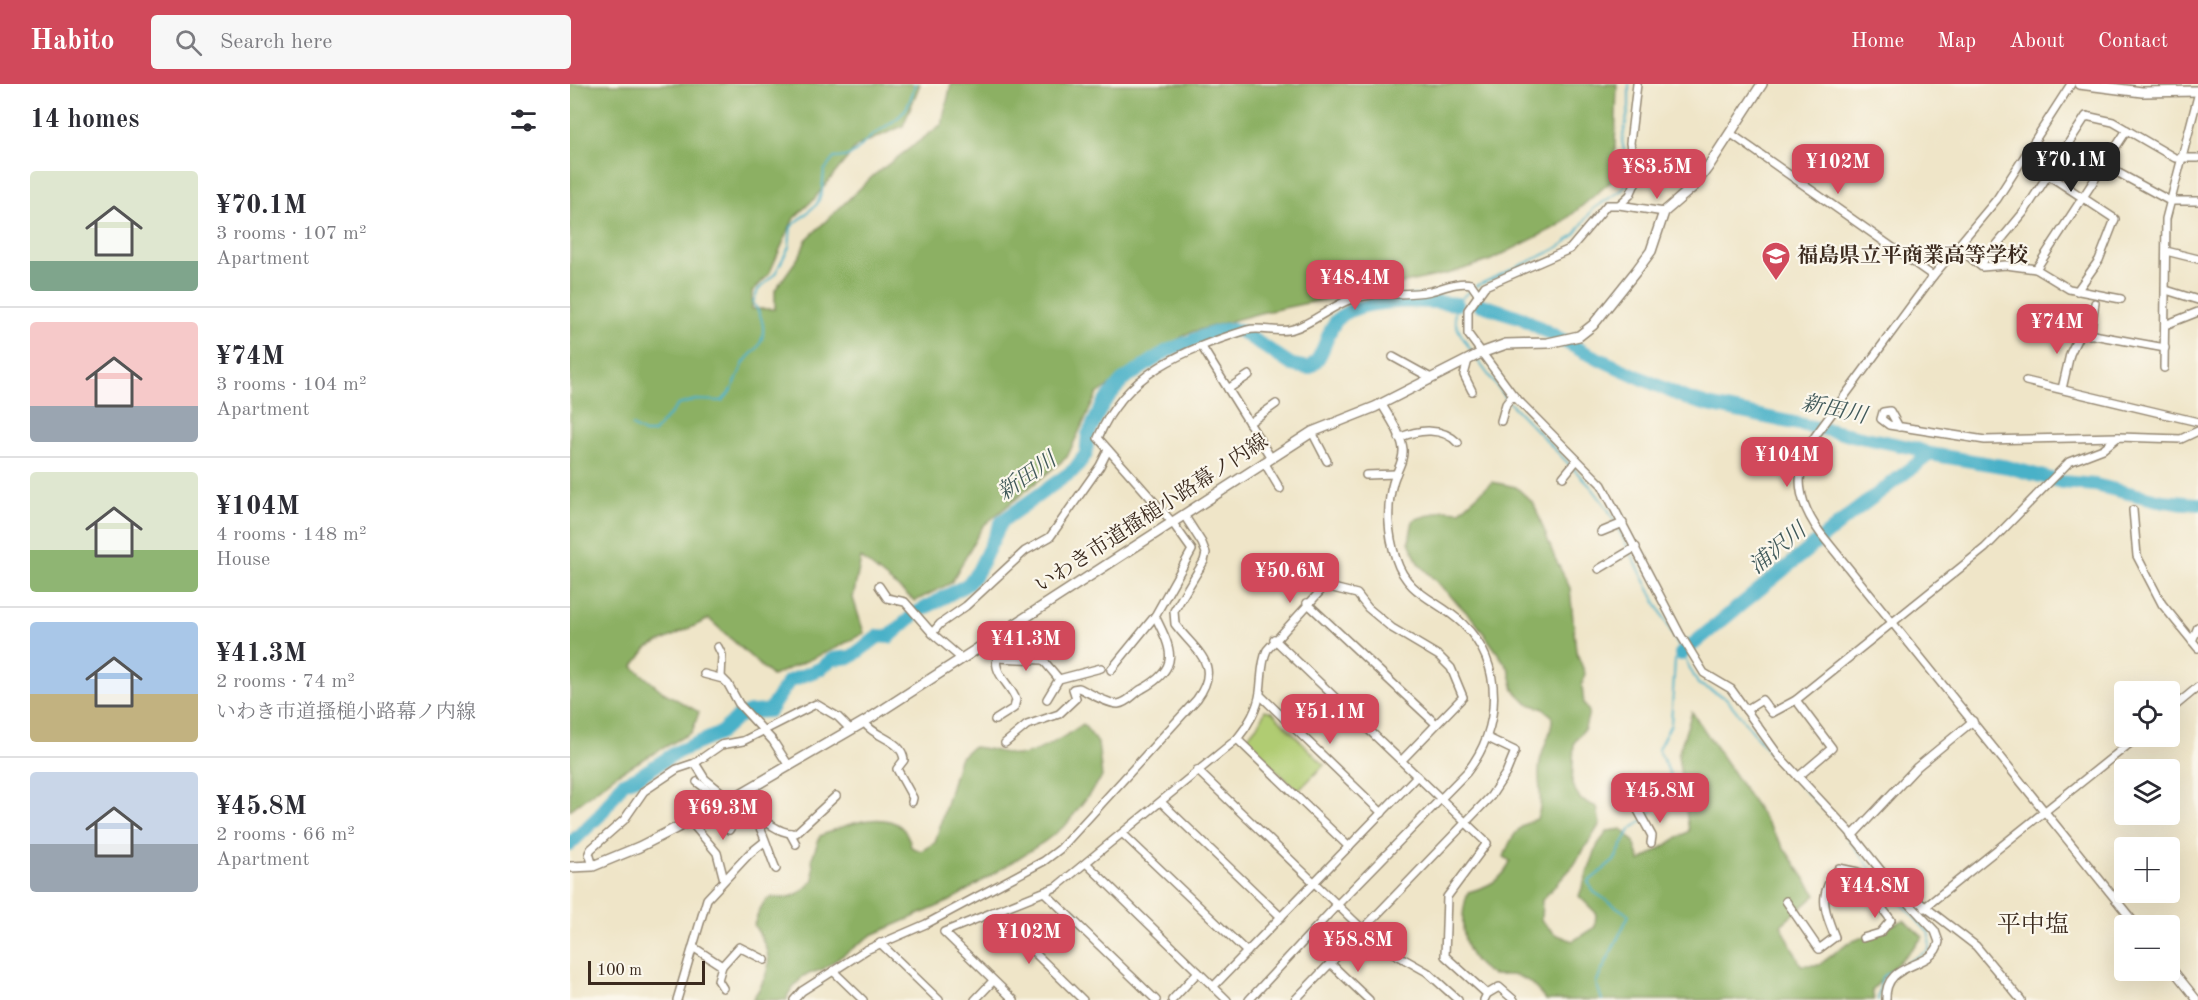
<!DOCTYPE html>
<meta charset="utf-8">
<style>
:root{--surface:#fff;--page:#f7f7f7;--text:#2b2b33;--muted:#7c7c81;--line:#e1e1e2;--accent:#d1495b}
body{margin:0;font-family:"Old Standard TT","Noto Serif JP",serif;background:var(--page);color:var(--text);height:100vh;display:flex;flex-direction:column;font-size:22px;white-space:nowrap}
*{box-sizing:border-box;margin:0}
p{font-size:20px;color:var(--muted)}
.icon{flex:none;width:33px;height:33px;fill:none;stroke:currentColor;stroke-width:2;stroke-linecap:round;stroke-linejoin:round}
.map{position:relative;flex:1;overflow:hidden}
.details{display:flex;flex-direction:column;background:var(--surface);width:570px}
.details>*{flex:none}
.buttons{position:absolute;left:1544px;top:597px;display:grid;gap:12px}
.buttons a{display:grid;place-items:center;width:66px;height:66px;border-radius:6px;background:var(--surface);box-shadow:0 6px 24px #0002;font-size:30px}
.scale{position:absolute;left:18px;bottom:15px;width:117px;box-sizing:border-box;padding-left:6px;border:3px solid #3b2a1e;border-top:0;font-size:16px;line-height:21px;white-space:nowrap;color:#3b2a1e;-webkit-text-stroke:4px #fbf7ec;paint-order:stroke}
.price{position:absolute;translate:-50% -51px;padding:0 14px;border-radius:12px;background:var(--accent);color:#fff;font-size:20px;line-height:39px;filter:drop-shadow(0 2px 3px #0008)}
.price::after{content:'';position:absolute;left:50%;top:36px;width:18px;height:14px;margin-left:-9px;background:inherit;clip-path:polygon(0 0,100% 0,50% 100%)}
.price.current{background:#222;color:#fff}
ul{padding:0;list-style:none}
li{display:flex;align-items:center;gap:18px;height:150px;padding:0 30px}
li+li{border-top:2px solid var(--line)}
li span{display:grid;place-items:center;flex:none;width:168px;height:120px;border-radius:6px;color:#555}
li>.icon{margin-inline-start:auto}
span .icon{width:72px;height:72px;fill:#fffc;stroke-width:1}
li b{font-size:26px}
h2{display:flex;justify-content:space-between;align-items:center;height:72px;padding:0 30px;font-size:26px}
header{display:flex;align-items:center;gap:36px;box-sizing:border-box;height:84px;padding:0 30px;background:var(--accent);color:#fff}
header strong{font-size:28px}
nav{display:flex;gap:33px;margin-inline-start:auto;font-size:21px}
.search{width:420px;height:54px;background:var(--page);display:flex;align-items:center;gap:15px;box-sizing:border-box;padding:0 21px;border-radius:6px;color:var(--muted);font-size:22px}
main{display:flex;flex:1;min-height:0}
.map>svg:first-child{display:block}
.green{fill:#b0cc72;stroke:#767b48;stroke-width:1.5}
.forest{fill:#8cb064;stroke:#646d41;stroke-width:1.5}
.lines{fill:none;stroke-linecap:round;stroke-linejoin:round}
.stream{stroke:#49b1c8;stroke-width:2}
.river{stroke:#49b1c8;stroke-width:14}
.minor-casing{stroke:#958873;stroke-width:10}
.tertiary-casing{stroke:#958873;stroke-width:12}
.minor{stroke:#fff;stroke-width:7}
.tertiary{stroke:#fff;stroke-width:9}
.labels{text-anchor:middle;dominant-baseline:central;stroke-width:4.5;stroke-linejoin:round;paint-order:stroke}
.poi-label{font-size:21px;font-weight:bold;fill:#3b2a1e;stroke:#fbf7ec;text-anchor:start}
.street-label{font-size:21px;fill:#3b2a1e;stroke:#fbf7ec}
.water-label{font-size:22px;font-style:italic;fill:#40595a;stroke:#fbf7ec}
.quarter-label{font-size:24px;fill:#3b2a1e;stroke:#fbf7ec}
</style>
<header>
<strong>Habito</strong>
<div class="search"><svg class="icon" aria-label="search" viewBox="0 0 24 24"><circle cx="10" cy="10" r="6"/><path d="M15 15l6 6"/></svg>Search here</div>
<nav><a>Home</a><a>Map</a><a>About</a><a>Contact</a></nav>
</header>
<main>
<section class="details">
<h2>14 homes<svg class="icon" aria-label="filters" viewBox="0 0 24 24"><path d="M4 7h16M4 17h16"/><circle cx="9" cy="7" r="2"/><circle cx="15" cy="17" r="2"/></svg></h2>
<ul>
<li><span style="background:linear-gradient(#dfe7d0 75%,#7fa58c 0)"><svg class="icon" aria-label="home" viewBox="0 0 24 24"><path d="M3 11l9-7 9 7M6 9v11h12V9"/></svg></span><div><b>¥70.1M</b><p>3 rooms · 107 m²</p><p>Apartment</p></div></li>
<li><span style="background:linear-gradient(#f6c9c9 70%,#9aa5b1 0)"><svg class="icon" aria-label="home" viewBox="0 0 24 24"><path d="M3 11l9-7 9 7M6 9v11h12V9"/></svg></span><div><b>¥74M</b><p>3 rooms · 104 m²</p><p>Apartment</p></div></li>
<li><span style="background:linear-gradient(#dfe7d0 65%,#8fb573 0)"><svg class="icon" aria-label="home" viewBox="0 0 24 24"><path d="M3 11l9-7 9 7M6 9v11h12V9"/></svg></span><div><b>¥104M</b><p>4 rooms · 148 m²</p><p>House</p></div></li>
<li><span style="background:linear-gradient(#a9c7e8 60%,#c2b280 0)"><svg class="icon" aria-label="home" viewBox="0 0 24 24"><path d="M3 11l9-7 9 7M6 9v11h12V9"/></svg></span><div><b>¥41.3M</b><p>2 rooms · 74 m²</p><p>いわき市道搔槌小路幕ノ内線</p></div></li>
<li><span style="background:linear-gradient(#c9d6e8 60%,#9aa5b1 0)"><svg class="icon" aria-label="home" viewBox="0 0 24 24"><path d="M3 11l9-7 9 7M6 9v11h12V9"/></svg></span><div><b>¥45.8M</b><p>2 rooms · 66 m²</p><p>Apartment</p></div></li>
</ul>
</section>
<div class="map">
<svg width="1628" height="916" viewBox="0 0 1628 916">
<rect width="100%" height="100%" fill="#fbf7ec"/>
<filter id="ink" filterUnits="userSpaceOnUse"><feTurbulence type="fractalNoise" baseFrequency=".0167" numOctaves="2"/><feDisplacementMap in="SourceGraphic" scale="12" xChannelSelector="R" yChannelSelector="G"/><feConvolveMatrix kernelMatrix="1 2 1 2 8 2 1 2 1" color-interpolation-filters="sRGB"/></filter>
<filter id="wash" filterUnits="userSpaceOnUse"><feTurbulence type="fractalNoise" baseFrequency=".008" numOctaves="4" result="noise"/><feDisplacementMap in="SourceGraphic" scale="24" xChannelSelector="R" yChannelSelector="G"/><feGaussianBlur stdDeviation="1.35" result="paint"/><feColorMatrix in="noise" values="0 0 0 0 0 0 0 0 0 0 0 0 0 0 0 0 0 1.4 0 .05"/><feComposite in="paint" operator="in"/></filter>
<g filter="url(#wash)">
<rect width="100%" height="100%" fill="#efe5c8"/>
<polygon class="green" points="695,626 702,628 754,681 728,707 675,656 690,638"/>
<g class="forest">
<polygon points="0,0 350,0 333,42 287,62 244,115 224,134 199,190 182,208 182,225 205,225 205,206 230,171 236,156 304,91 372,40 381,0 1047,0 1044,95 988,142 921,176 881,189 690,229 618,249 527,310 497,373 413,442 381,499 345,517 291,474 283,514 294,549 266,564 202,592 139,535 77,564 63,583 93,608 129,628 122,648 47,690 0,726"/>
<path d="M922 398 946 403 964 420 984 472 1000 504 1006 567 1015 589 1012 602 1014 620 1019 628 1015 644 1004 659 1002 701 1011 716 1027 723 1030 740 1004 781 972 816 971 836 985 850 1003 857 1025 843 1026 829 1009 812 1028 760 1038 747 1052 745 1064 758 1070 777 1119 747 1108 671 1122 628 1246 811 1211 841 1231 881H1249L1276 860 1334 836 1353 853 1302 906 1304 916H976C963 901 956 890 935 891 930 891 925 892 921 890 891 874 888 837 898 808 917 803 934 796 940 777L934 773C940 755 948 740 967 735 975 715 966 698 970 678 973 661 983 649 982 632L972 624 958 620 944 606 939 585 922 561 904 536 848 479 839 458 843 436 874 426 890 427Z"/>
<path d="M513 640 528 659 532 693 496 741 474 758 380 817 302 851 253 885 233 892 218 910 217 916H182C203 886 204 872 184 841 199 795 204 824 229 809 234 806 239 800 244 796L242 774 250 752C278 739 333 718 341 763L351 767 365 759 389 675 402 663C419 664 428 668 444 671 463 674 497 651 513 640Z"/>
</g>
<g class="lines">
<g class="stream">
<polyline points="906,202 982,167 995,159 1006,149 1023,125 1052,106 1060,94 1052,57 1059,23 1059,0"/>
<path d="M901 206C872 227 887 245 903 269"/>
<polyline points="906,274 936,315"/>
<polyline points="940,319 1022,404 1038,425 1128,600 1156,614 1210,682 1257,728"/>
<path d="M62 342 74 349H83L108 321 125 316 152 317C165 305 166 295 173 281 176 273 184 269 188 263 198 248 192 231 183 219L188 206 205 190 219 163 221 143 247 120 252 108 254 87 264 74C289 73 286 64 302 52 327 33 337 35 345 0"/>
<polyline points="1263,734 1308,794"/>
<polyline points="1032,916 1026,899 1059,831 1024,808 1018,798 1044,777 1060,746 1078,732 1094,712 1100,690 1088,665 1101,640 1105,576 1111,570"/>
<polyline points="1308,916 1312,893 1359,866 1360,850 1312,798"/>
</g>
<g class="river">
<polyline points="909,220 952,234 1016,269 1115,314 1138,321 1344,364 1360,370 1438,383 1492,398 1525,401 1592,417 1628,420"/>
<polyline points="1111,570 1285,427 1360,370"/>
<path d="M0 760 30 731 53 699 68 693 107 668 149 650 168 633 180 628 199 627 219 597 250 585 263 575 281 573 309 552 319 553 346 529 398 500 408 487 432 437 504 386 516 370 518 351 533 320 552 297 597 267 634 252 654 246H669L722 281 738 284C753 276 755 254 764 240 780 212 858 217 887 220"/>
</g>
</g>
</g>
<g filter="url(#ink)">
<g class="lines">
<g class="minor-casing">
<g id="minor">
<polyline points="1067,0 1060,59 1067,95 1060,111 1049,121 1037,121 1000,165 915,202 898,226 898,250 943,311 1032,401 1110,550 1134,589 1161,605 1209,672 1279,747 1324,803 1332,805 1406,862 1451,916"/>
<path d="M1501 0 1427 115 1363 192 1243 355C1222 389 1228 419 1251 450L1567 842"/>
<polyline points="1160,49 1363,192"/>
<polyline points="1454,75 1545,135 1529,176 1507,207"/>
<polyline points="1534,81 1600,117 1628,117"/>
<polyline points="1049,121 1094,128"/>
<polyline points="1387,163 1412,183 1436,181 1466,185 1499,205 1551,215"/>
<polyline points="1596,167 1628,175"/>
<polyline points="1410,181 1454,128 1516,32 1543,38 1605,74 1628,74"/>
<polyline points="1466,185 1557,46"/>
<polyline points="1596,206 1628,216"/>
<polyline points="1595,241 1628,228"/>
<polyline points="1496,246 1595,264"/>
<polyline points="1520,251 1525,219"/>
<polyline points="632,263 701,374"/>
<polyline points="823,273 861,294"/>
<polyline points="898,276 894,291 902,307"/>
<polyline points="1594,284 1596,135 1628,12"/>
<polyline points="1456,297 1628,338"/>
<polyline points="658,305 679,291"/>
<polyline points="1492,305 1500,270 1510,249"/>
<polyline points="931,337 936,320 943,311"/>
<polyline points="679,339 706,320"/>
<polyline points="1329,343 1320,327 1313,328 1311,335 1319,341 1415,356 1548,353"/>
<polyline points="742,348 757,377"/>
<path d="M829 354C849 345 873 343 888 359"/>
<polyline points="694,378 710,405"/>
<polyline points="796,391 826,390"/>
<polyline points="993,393 1007,376"/>
<polyline points="1563,426 1567,472 1592,520 1628,564"/>
<polyline points="1031,448 1053,439"/>
<polyline points="1029,485 1066,463"/>
<polyline points="309,502 317,514 335,518 363,550 392,575"/>
<polyline points="737,519 865,639"/>
<polyline points="362,549 370,540 396,522 455,467 480,453 530,382 538,366"/>
<polyline points="704,555 917,759 877,813 875,872 917,910"/>
<polyline points="1622,557 1628,543"/>
<path d="M418 558 427 574C423 590 442 602 446 616L444 624 425 636"/>
<polyline points="148,563 152,571 151,594"/>
<polyline points="427,574 473,576 489,595"/>
<path d="M541 586 585 532 622 466 602 438 528 354C555 289 614 266 677 246 691 242 708 250 723 245 743 239 760 223 779 216 805 206 835 213 861 207 873 204 888 197 901 200L908 210"/>
<polyline points="134,590 153,595 158,600 169,620 203,657 219,682"/>
<polyline points="690,611 812,729"/>
<polyline points="477,615 489,595 531,584"/>
<polyline points="1226,616 1262,664 1228,693"/>
<polyline points="1176,626 1192,616 1202,629 1226,616 1415,464 1499,378 1533,365 1548,353 1611,355 1628,347"/>
<polyline points="1599,627 1628,603"/>
<path d="M294 638C304 654 332 655 334 676L327 685 343 714 342 718"/>
<polyline points="667,655 779,763"/>
<path d="M435 659 457 641 489 630 506 614 503 605 509 604C520 609 537 620 548 620 558 619 564 609 572 605 611 584 602 566 585 532"/>
<polyline points="125,679 135,695 161,716"/>
<polyline points="627,686 809,861 857,888 888,916"/>
<polyline points="127,698 155,719"/>
<path d="M158 717C167 728 179 731 188 741 193 746 201 775 206 785"/>
<polyline points="591,718 711,833"/>
<polyline points="1064,719 1082,752 1081,759"/>
<path d="M178 733C196 732 207 751 226 749L266 712"/>
<polyline points="120,737 147,769 154,796"/>
<polyline points="159,746 170,729"/>
<polyline points="220,749 226,760"/>
<polyline points="553,750 677,868"/>
<polyline points="1282,752 1347,683 1403,637"/>
<polyline points="517,780 657,916"/>
<polyline points="23,782 19,769 21,765 54,736 74,707 107,685 125,679 151,661 173,657 246,620 268,633 281,646"/>
<polyline points="475,809 586,916"/>
<polyline points="1294,816 1314,792"/>
<path d="M1216 817 1249 865 1265 853C1253 824 1248 809 1269 784L1288 788 1305 802"/>
<polyline points="1354,824 1569,652"/>
<polyline points="423,828 513,916"/>
<polyline points="1293,854 1310,849 1321,836 1309,820 1295,813"/>
<polyline points="310,859 369,916"/>
<polyline points="123,863 152,882 148,896 153,904"/>
<polyline points="760,879 799,916"/>
<polyline points="1599,881 1627,916"/>
<polyline points="152,882 169,863 195,876"/>
<polyline points="263,887 293,916"/>
<polyline points="643,903 847,692"/>
<polyline points="107,916 137,815 179,770 194,758"/>
<path d="M224 916 232 907 296 866 356 840 474 777 490 765 627 615C653 580 625 567 605 540L604 527 634 477 636 469 632 459 614 431"/>
<polyline points="405,916 423,897"/>
<path d="M444 916 374 848 486 803 667 655C678 642 688 624 690 608 692 593 691 579 697 566L755 502 787 510 798 524 822 544 869 572 881 584 893 613 832 676"/>
<polyline points="602,916 628,888"/>
<path d="M679 916 767 821 897 688C931 645 935 581 893 540 867 515 838 512 826 475 818 451 816 423 823 399 826 387 834 378 833 365 831 349 819 333 811 319"/>
<polyline points="725,916 921,712 936,689 945,667 918,654"/>
<polyline points="914,916 917,910 929,903 944,916"/>
<path d="M1316 916C1314 875 1363 887 1369 858L1365 847 1324 803"/>
</g>
</g>
<g class="tertiary-casing">
<g id="tertiary">
<polyline points="1509,0 1572,8 1628,7"/>
<polyline points="0,783 23,782 69,763 155,719 294,638 742,348 805,323 911,269 936,260 978,259 1009,252 1023,241 1067,186 1081,167 1094,128 1124,102 1138,83 1192,0"/>
</g>
</g>
<use href="#minor" class="minor"/>
<use href="#tertiary" class="tertiary"/>
</g>
</g>
<defs>
<g id="school-pin" transform="scale(1.5)"><path d="M0 17L-7.5 6A9.5 9.5 0 1 1 7.5 6Z" fill="#d1495b" stroke="#fbf7ec"/><path d="M0-5L7-2L0 1L-7-2ZM-4 1L0 2.5L4 1V4Q0 6-4 4Z" fill="#fff"/></g>
</defs>
<g fill-rule="evenodd">
<use href="#school-pin" x="1206" y="172"/>
</g>
<g class="labels">
<g class="poi-label">
<text x="1227" y="172">福島県立平商業高等学校</text>
</g>
<g class="street-label">
<text transform="translate(582 430) rotate(-33)">いわき市道搔槌小路幕ノ内線</text>
</g>
<g class="water-label">
<text transform="translate(1264 326) rotate(12)">新田川</text>
<text transform="translate(457 393) rotate(-35)">新田川</text>
<text transform="translate(1208 465) rotate(-39)">浦沢川</text>
</g>
<g class="quarter-label">
<text x="1463" y="842">平中塩</text>
</g>
</g>
</svg>
<div class="buttons">
<a><svg class="icon" aria-label="locate" viewBox="0 0 24 24"><circle cx="12" cy="12" r="6"/><path d="M12 2v4M12 18v4M2 12h4M18 12h4"/></svg></a>
<a><svg class="icon" aria-label="layers" viewBox="0 0 24 24"><path d="M12 4l9 5-9 5-9-5zM3 14l9 5 9-5"/></svg></a>
<a>+</a>
<a>−</a>
</div>
<div class="scale">100 m</div>
<b class="price current" style="left:1501px;top:109px">¥70.1M</b>
<b class="price" style="left:1268px;top:111px">¥102M</b>
<b class="price" style="left:1087px;top:116px">¥83.5M</b>
<b class="price" style="left:785px;top:227px">¥48.4M</b>
<b class="price" style="left:1487px;top:271px">¥74M</b>
<b class="price" style="left:1217px;top:404px">¥104M</b>
<b class="price" style="left:720px;top:520px">¥50.6M</b>
<b class="price" style="left:456px;top:588px">¥41.3M</b>
<b class="price" style="left:760px;top:661px">¥51.1M</b>
<b class="price" style="left:1090px;top:740px">¥45.8M</b>
<b class="price" style="left:153px;top:757px">¥69.3M</b>
<b class="price" style="left:1305px;top:835px">¥44.8M</b>
<b class="price" style="left:459px;top:881px">¥102M</b>
<b class="price" style="left:788px;top:889px">¥58.8M</b>
</div>
</main>
